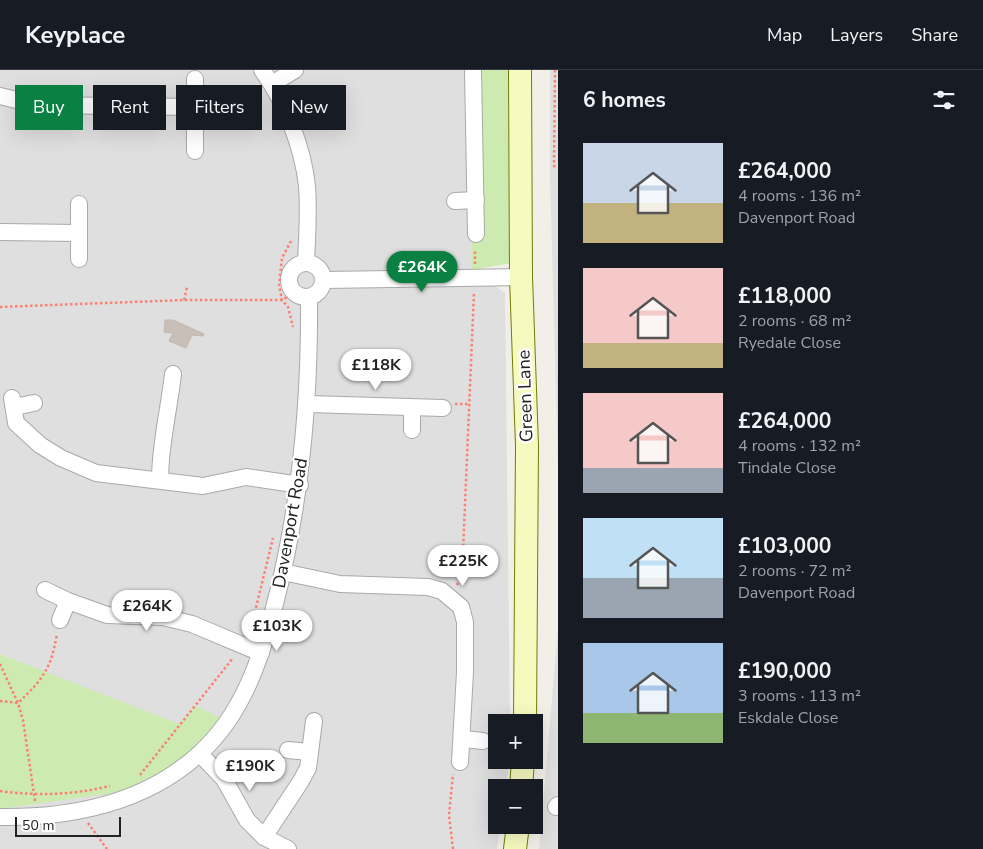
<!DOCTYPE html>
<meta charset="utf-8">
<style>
:root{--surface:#171b24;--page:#20242c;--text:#f1f3f6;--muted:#9ea1a6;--line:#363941;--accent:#0b8043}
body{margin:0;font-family:"Nunito Sans",sans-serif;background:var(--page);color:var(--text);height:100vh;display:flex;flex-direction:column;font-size:19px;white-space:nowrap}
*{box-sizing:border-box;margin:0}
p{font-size:16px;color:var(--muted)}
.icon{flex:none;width:28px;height:28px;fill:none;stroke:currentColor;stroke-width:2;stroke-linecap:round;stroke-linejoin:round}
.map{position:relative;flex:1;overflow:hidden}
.sheet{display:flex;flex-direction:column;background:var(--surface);width:425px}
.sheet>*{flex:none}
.guide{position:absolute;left:15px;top:15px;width:468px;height:45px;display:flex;gap:10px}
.buttons{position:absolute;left:488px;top:644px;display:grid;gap:10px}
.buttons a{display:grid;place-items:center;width:55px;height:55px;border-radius:0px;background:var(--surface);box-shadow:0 5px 20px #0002;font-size:25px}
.scale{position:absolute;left:15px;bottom:12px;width:106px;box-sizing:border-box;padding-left:5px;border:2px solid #222;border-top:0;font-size:14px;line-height:18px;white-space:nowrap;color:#222;-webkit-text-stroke:4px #fff;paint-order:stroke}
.price{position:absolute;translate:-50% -42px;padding:0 11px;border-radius:18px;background:#fff;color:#222;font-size:16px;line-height:32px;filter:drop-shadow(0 1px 2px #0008)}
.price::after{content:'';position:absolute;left:50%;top:30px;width:15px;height:11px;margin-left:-8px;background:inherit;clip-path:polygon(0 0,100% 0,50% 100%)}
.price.current{background:var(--accent);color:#fff}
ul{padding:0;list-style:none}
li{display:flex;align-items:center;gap:15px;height:125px;padding:0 25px}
li span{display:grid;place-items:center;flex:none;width:140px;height:100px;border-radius:0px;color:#555}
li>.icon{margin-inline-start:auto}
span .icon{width:60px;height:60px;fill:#fffc;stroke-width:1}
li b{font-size:21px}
h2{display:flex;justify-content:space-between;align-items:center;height:60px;padding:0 25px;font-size:21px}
.tag{padding:0 18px;border-radius:0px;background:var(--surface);box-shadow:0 5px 20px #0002;font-size:18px;line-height:45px}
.tag.current{background:var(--accent);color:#fff}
header{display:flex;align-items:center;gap:30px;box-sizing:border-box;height:70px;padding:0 25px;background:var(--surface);border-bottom:1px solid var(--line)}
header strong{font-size:24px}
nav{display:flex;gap:28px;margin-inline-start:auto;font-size:18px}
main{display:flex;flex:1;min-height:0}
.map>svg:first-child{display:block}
.residential{fill:#e0dfdf}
.grass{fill:#cdebb0}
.building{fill:#c7bfb8;stroke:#c4b6ab}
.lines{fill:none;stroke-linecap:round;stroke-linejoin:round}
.minor-casing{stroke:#a9a9a9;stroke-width:18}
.secondary-casing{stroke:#707d05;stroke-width:24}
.path{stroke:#fa8072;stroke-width:2.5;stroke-dasharray:2.5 2.5;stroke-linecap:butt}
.minor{stroke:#fff;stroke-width:16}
.secondary{stroke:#f7fabf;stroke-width:22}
.labels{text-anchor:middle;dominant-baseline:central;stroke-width:4.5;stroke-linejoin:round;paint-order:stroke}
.street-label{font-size:18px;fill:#222;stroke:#fff}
</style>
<header>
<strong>Keyplace</strong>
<nav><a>Map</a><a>Layers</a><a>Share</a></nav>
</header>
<main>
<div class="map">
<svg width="558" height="779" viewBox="0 0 558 779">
<rect width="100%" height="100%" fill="#f2efe9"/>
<g class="residential">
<polygon points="0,0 468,0 472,200 505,223 510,652 496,652 496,690 509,690 506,717 496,718 496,755 501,755 497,779 0,779"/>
<polygon points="550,0 558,0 558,398 550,105"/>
<polygon points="558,560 558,779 539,779"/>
</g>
<g class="grass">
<polygon points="468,0 524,0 511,193 472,200"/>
<polygon points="0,584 179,654 196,636 221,648 195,679 151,710 115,723 0,739"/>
</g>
<polygon class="building" points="165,250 173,250 204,264 203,266 192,265 186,278 169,271 173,263 164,262"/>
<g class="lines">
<g class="minor-casing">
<g id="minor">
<path d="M262 0C285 31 303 78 307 116 309 141 307 168 306 193"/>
<polyline points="473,0 476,164"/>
<polyline points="195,9 195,81"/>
<polyline points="272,14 295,0"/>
<polyline points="0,26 37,35 195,37"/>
<polyline points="455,131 476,130"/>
<polyline points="0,162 79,163"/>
<polyline points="79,189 79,134"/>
<circle cx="306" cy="210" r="17"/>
<polyline points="324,210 521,207"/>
<polyline points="12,328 16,353 40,375 61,388 96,403 203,416 246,407 300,415"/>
<polyline points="308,334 443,338"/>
<polyline points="14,337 34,333"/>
<polyline points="412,339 412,360"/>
<path d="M160 410C160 374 169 340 173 304"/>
<polyline points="283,502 340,514 428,517 442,521 461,537 465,552 465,602 460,692"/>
<polyline points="45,520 68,531 107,545 163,547 192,554 261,583"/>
<polyline points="60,550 68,531"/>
<polyline points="463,669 483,671"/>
<polyline points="288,680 310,682"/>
<polyline points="200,684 224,709 247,750 264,767 288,779"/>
<polyline points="556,737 558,735"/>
<path d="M0 747C71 748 146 733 200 683 243 644 261 588 275 534 301 433 310 332 309 228"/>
<polyline points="264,767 301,711 308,698 314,651"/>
</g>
</g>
<g class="secondary-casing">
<g id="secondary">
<polyline points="520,0 521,207 527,376 525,652"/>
<polyline points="521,718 523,690"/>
<polyline points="515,779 518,755"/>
</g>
</g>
<g class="path">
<polyline points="555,0 554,96 558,96"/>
<polyline points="291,171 282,188 279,215 282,230 288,237 293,257"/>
<polyline points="475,194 475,179"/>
<polyline points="184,230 187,217"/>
<polyline points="0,237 184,230 282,230 294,223"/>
<polyline points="455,334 469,334"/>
<polyline points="457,515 462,505 474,222"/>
<polyline points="250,562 273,468"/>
<polyline points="0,594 18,633 23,650 35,731"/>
<path d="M0 631 18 633C43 609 51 599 57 564"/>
<polyline points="140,705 233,588"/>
<path d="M0 721C38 726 72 725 110 716"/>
<polyline points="88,753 107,779"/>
<polyline points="453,779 449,745 453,704"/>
</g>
<use href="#minor" class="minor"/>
<use href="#secondary" class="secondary"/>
</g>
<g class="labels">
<g class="street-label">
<text transform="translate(525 326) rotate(-92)">Green Lane</text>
<text transform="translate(290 453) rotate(-80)">Davenport Road</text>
</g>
</g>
</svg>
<div class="buttons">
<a>+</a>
<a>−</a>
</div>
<div class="scale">50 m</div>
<b class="price current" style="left:422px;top:223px">£264K</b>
<b class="price" style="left:376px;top:321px">£118K</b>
<b class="price" style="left:463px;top:517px">£225K</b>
<b class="price" style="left:147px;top:562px">£264K</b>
<b class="price" style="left:277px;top:582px">£103K</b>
<b class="price" style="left:250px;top:722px">£190K</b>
<div class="guide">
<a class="tag current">Buy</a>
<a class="tag">Rent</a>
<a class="tag">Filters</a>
<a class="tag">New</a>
</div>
</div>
<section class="sheet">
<h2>6 homes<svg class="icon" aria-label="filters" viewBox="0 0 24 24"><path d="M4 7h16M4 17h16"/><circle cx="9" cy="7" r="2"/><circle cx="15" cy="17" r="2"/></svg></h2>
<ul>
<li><span style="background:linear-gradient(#c9d6e8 60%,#c2b280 0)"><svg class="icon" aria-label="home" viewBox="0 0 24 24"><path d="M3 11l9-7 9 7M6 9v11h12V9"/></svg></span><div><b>£264,000</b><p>4 rooms · 136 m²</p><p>Davenport Road</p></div></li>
<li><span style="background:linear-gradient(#f6c9c9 75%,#c2b280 0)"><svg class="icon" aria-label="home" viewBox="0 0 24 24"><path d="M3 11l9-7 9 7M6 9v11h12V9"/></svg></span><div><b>£118,000</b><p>2 rooms · 68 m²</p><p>Ryedale Close</p></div></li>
<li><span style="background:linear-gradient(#f6c9c9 75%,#9aa5b1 0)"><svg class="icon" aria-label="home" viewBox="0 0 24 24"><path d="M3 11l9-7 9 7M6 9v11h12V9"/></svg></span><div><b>£264,000</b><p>4 rooms · 132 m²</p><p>Tindale Close</p></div></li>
<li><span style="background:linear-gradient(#bfe0f5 60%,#9aa5b1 0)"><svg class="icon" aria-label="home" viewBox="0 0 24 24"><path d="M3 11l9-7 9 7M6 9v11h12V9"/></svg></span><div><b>£103,000</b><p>2 rooms · 72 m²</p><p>Davenport Road</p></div></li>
<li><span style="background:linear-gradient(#a9c7e8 70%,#8fb573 0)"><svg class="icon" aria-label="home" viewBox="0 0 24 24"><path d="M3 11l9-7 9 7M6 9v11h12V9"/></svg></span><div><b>£190,000</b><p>3 rooms · 113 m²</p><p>Eskdale Close</p></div></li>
</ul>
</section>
</main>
